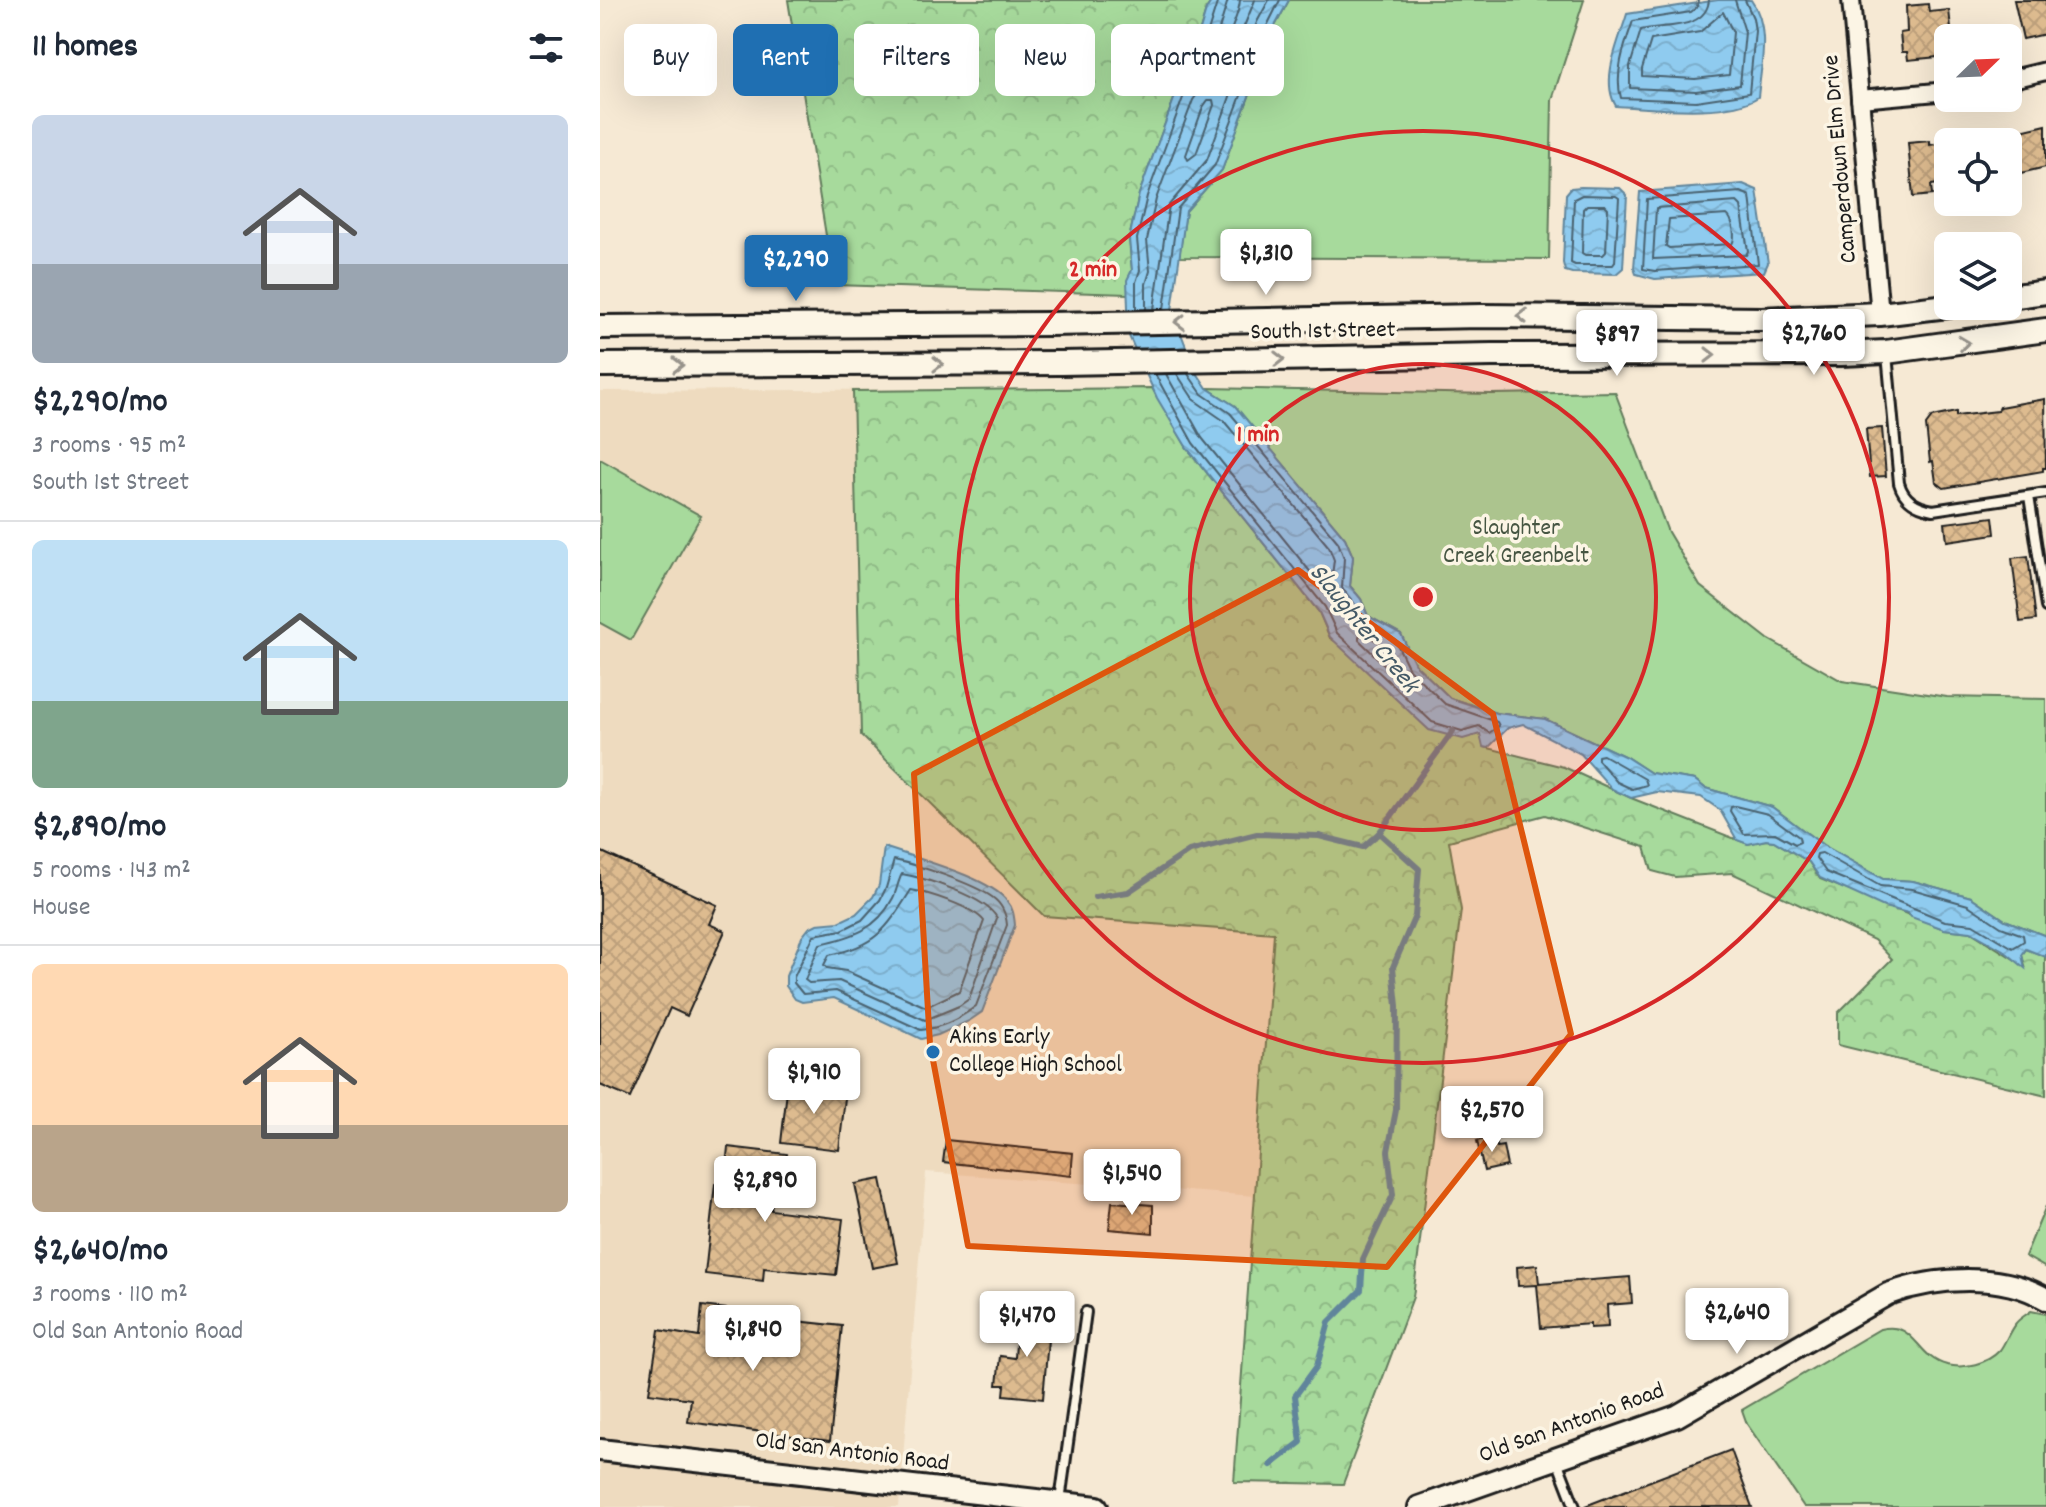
<!DOCTYPE html>
<meta charset="utf-8">
<style>
:root{--surface:#fff;--page:#f2f2f3;--text:#1f2937;--muted:#747a83;--line:#e0e1e3;--accent:#1f6fb2}
body{margin:0;font-family:Dekko,sans-serif;background:var(--page);color:var(--text);height:100vh;display:flex;flex-direction:column;font-size:30px;white-space:nowrap}
*{box-sizing:border-box;margin:0}
p{font-size:26px;color:var(--muted)}
.icon{flex:none;width:44px;height:44px;fill:none;stroke:currentColor;stroke-width:2;stroke-linecap:round;stroke-linejoin:round}
.map{position:relative;flex:1;overflow:hidden}
.sheet{display:flex;flex-direction:column;background:var(--surface);width:600px}
.sheet>*{flex:none}
.banner{position:absolute;left:24px;top:24px;width:760px;height:72px;display:flex;gap:16px}
.needle{width:52px;rotate:67deg}
.controls{position:absolute;left:1334px;top:24px;display:grid;gap:16px}
.controls a{display:grid;place-items:center;width:88px;height:88px;border-radius:12px;background:var(--surface);box-shadow:0 8px 32px #0002;font-size:40px}
.price{position:absolute;translate:-50% -68px;padding:0 18px;border-radius:8px;background:#fff;color:#222;font-size:26px;line-height:52px;filter:drop-shadow(0 2px 4px #0008)}
.price::after{content:'';position:absolute;left:50%;top:48px;width:24px;height:18px;margin-left:-12px;background:inherit;clip-path:polygon(0 0,100% 0,50% 100%)}
.price.on{background:var(--accent);color:#fff}
ul{padding:0;list-style:none}
li{display:grid;align-content:center;gap:16px;height:424px;padding:0 32px}
li+li{border-top:2px solid var(--line)}
li span{display:grid;place-items:center;height:248px;border-radius:12px;color:#555}
li>.icon{margin-inline-start:auto}
span .icon{width:144px;height:144px;fill:#fffc;stroke-width:1}
li b{font-size:34px}
h2{display:flex;justify-content:space-between;align-items:center;height:96px;padding:0 32px;font-size:34px}
.chip{padding:0 28px;border-radius:12px;background:var(--surface);box-shadow:0 8px 32px #0002;font-size:28px;line-height:72px}
.chip.on{background:var(--accent);color:#fff}
main{display:flex;flex:1;min-height:0}
.map>svg:first-child{display:block}
.built{fill:#eedbbf}
.forest{fill:url(#forest-crowns);stroke:#627b5c;stroke-width:2}
.green{fill:#a7da9c;stroke:#627b5c;stroke-width:2}
.water{fill:url(#water-waves);stroke:#61859b;stroke-width:2}
.lines{fill:none;stroke-linecap:round;stroke-linejoin:round}
.shore{stroke:#4a6270;stroke-width:2}
.stream{stroke:#61859b;stroke-width:6}
.building{fill:url(#building-cross-hatch);stroke:#1c1c1c;stroke-width:2}
.service-casing{stroke:#1c1c1c;stroke-width:14}
.minor-casing{stroke:#1c1c1c;stroke-width:22}
.tertiary-casing{stroke:#1c1c1c;stroke-width:26}
.secondary-casing{stroke:#1c1c1c;stroke-width:28}
.service{stroke:#fcf5e5;stroke-width:8}
.minor{stroke:#fcf5e5;stroke-width:16}
.tertiary{stroke:#fcf5e5;stroke-width:20}
.secondary{stroke:#fcf5e5;stroke-width:22}
.oneway{stroke:#97938b}
.marked{fill:#de560d;fill-opacity:0.2;stroke:#de560d;stroke-width:6;stroke-linejoin:round}
.ring{fill:none;stroke:#d62828;stroke-width:4}
.poi-dot{fill:#1f6fb2;stroke:#fcf5e5;stroke-width:3}
.labels{text-anchor:middle;dominant-baseline:central;stroke-width:7;stroke-linejoin:round;paint-order:stroke}
.street-label{font-size:24px;fill:#1c1c1c;stroke:#fcf5e5}
.park-label{font-size:24px;fill:#465542;stroke:#fcf5e5}
.poi-label{font-size:24px;fill:#1c1c1c;stroke:#fcf5e5;text-anchor:start}
.water-label{font-size:26px;font-style:italic;fill:#445966;stroke:#fcf5e5}
.centre{fill:#d62828;stroke:#fcf5e5;stroke-width:4}
.ring-label{font-size:24px;text-anchor:middle;font-weight:bold;fill:#d62828;stroke:#fcf5e5;stroke-width:7;stroke-linejoin:round;paint-order:stroke}
</style>
<main>
<section class="sheet">
<h2>11 homes<svg class="icon" aria-label="filters" viewBox="0 0 24 24"><path d="M4 7h16M4 17h16"/><circle cx="9" cy="7" r="2"/><circle cx="15" cy="17" r="2"/></svg></h2>
<ul>
<li><span style="background:linear-gradient(#c9d6e8 60%,#9aa5b1 0)"><svg class="icon" aria-label="home" viewBox="0 0 24 24"><path d="M3 11l9-7 9 7M6 9v11h12V9"/></svg></span><div><b>$2,290/mo</b><p>3 rooms · 95 m²</p><p>South 1st Street</p></div></li>
<li><span style="background:linear-gradient(#bfe0f5 65%,#7fa58c 0)"><svg class="icon" aria-label="home" viewBox="0 0 24 24"><path d="M3 11l9-7 9 7M6 9v11h12V9"/></svg></span><div><b>$2,890/mo</b><p>5 rooms · 143 m²</p><p>House</p></div></li>
<li><span style="background:linear-gradient(#ffd9b3 65%,#b9a48a 0)"><svg class="icon" aria-label="home" viewBox="0 0 24 24"><path d="M3 11l9-7 9 7M6 9v11h12V9"/></svg></span><div><b>$2,640/mo</b><p>3 rooms · 110 m²</p><p>Old San Antonio Road</p></div></li>
</ul>
</section>
<div class="map">
<svg width="1446" height="1507" viewBox="0 0 1446 1507">
<defs>
<pattern id="forest-crowns" width="20" height="18" patternUnits="userSpaceOnUse" patternTransform="scale(2)"><rect width="20" height="18" fill="#a7da9c"/><path d="M2 6a3 3 0 1 1 6 0M12 15a3 3 0 1 1 6 0" fill="none" stroke="#8fba86"/></pattern>
<pattern id="water-waves" width="16" height="10" patternUnits="userSpaceOnUse" patternTransform="scale(2)"><rect width="16" height="10" fill="#8fcbef"/><path d="M0 5q4-4 8 0t8 0" fill="none" stroke="#7baecc"/></pattern>
<pattern id="building-cross-hatch" width="8" height="8" patternUnits="userSpaceOnUse" patternTransform="scale(2)"><rect width="8" height="8" fill="#ddbb8f"/><path d="M0 0l8 8M0 8l8-8" fill="none" stroke="#bda07b"/></pattern>
</defs>
<rect width="100%" height="100%" fill="#f6e9d4"/>
<filter id="ink" filterUnits="userSpaceOnUse"><feTurbulence type="fractalNoise" baseFrequency=".0125" numOctaves="2"/><feDisplacementMap in="SourceGraphic" scale="16" xChannelSelector="R" yChannelSelector="G"/><feConvolveMatrix kernelMatrix="1 2 1 2 8 2 1 2 1" color-interpolation-filters="sRGB"/></filter>
<g filter="url(#ink)">
<polygon class="built" points="552,388 587,448 697,585 656,1196 326,1172 299,1507 0,1507 0,391"/>
<g class="forest">
<polygon points="188,0 612,0 606,10 598,37 597,65 577,91 539,194 529,239 532,270 528,280 528,294 234,285"/>
<polygon points="552,388 587,448 719,612 730,638 880,734 884,747 964,767 1031,798 1148,844 1166,840 1174,841 1209,862 1220,879 1344,929 1371,932 1425,966 1422,955 1426,949 1445,956 1446,1096 1238,1045 1238,1013 1292,959 1274,940 1132,873 1075,877 1052,871 1045,847 945,815 849,841 861,910 813,1297 743,1484 634,1482 674,933 444,916 261,735 253,391"/>
</g>
<g class="green">
<polygon points="689,0 984,0 952,100 949,259 579,257 586,211 622,170 674,28"/>
<polygon points="607,388 892,394 1015,392 1068,532 1100,586 1168,639 1242,681 1347,697 1446,699 1446,936 1405,920 1371,897 1313,881 1283,879 1223,845 1172,807 1105,788 1095,780 1051,773 1026,757 945,719 896,713 850,698 815,664 801,634 768,616 761,599 750,586 753,557 745,538 635,406"/>
<polygon points="0,459 101,516 31,640 0,623"/>
<polygon points="1446,1206 1446,1268 1425,1256"/>
<path d="M1431 1311 1446 1314V1507H1204L1147 1424 1142 1410 1280 1329C1316 1320 1315 1357 1347 1365 1365 1369 1387 1364 1400 1350 1406 1342 1409 1331 1416 1323 1420 1318 1426 1315 1431 1311Z"/>
</g>
<g class="water">
<polygon points="612,0 689,0 674,28 622,170 586,211 572,310 595,370 607,388 635,406 745,538 753,557 750,586 761,599 768,616 801,634 815,664 850,698 896,713 945,719 1026,757 1051,773 1095,780 1105,788 1172,807 1223,845 1283,879 1313,881 1371,897 1405,920 1446,936 1446,957 1426,949 1422,955 1425,968 1403,950 1371,932 1344,929 1311,917 1308,913 1284,907 1220,878 1209,862 1174,841 1166,840 1148,844 1137,840 1120,810 1101,797 1057,792 1031,798 1012,789 981,754 923,724 908,728 888,748 883,747 880,734 863,739 829,730 730,637 719,612 587,448 557,398 529,336 527,280 532,270 529,239 539,194 577,91 597,65 598,37 606,10"/>
<path d="M1118 0H1151C1171 27 1161 65 1158 97 1128 117 1053 108 1016 106 1000 80 1019 41 1027 14Z"/>
<polygon points="1143,184 1157,190 1168,263 1164,272 1055,279 1036,274 1034,268 1040,192"/>
<polygon points="981,187 1020,188 1027,195 1023,268 1016,274 972,273 965,271 963,263 966,194 971,188"/>
<path d="M284 847C314 858 389 877 407 901 413 908 414 915 415 925L382 1012 369 1021 338 1035 321 1039 234 998 202 1002 195 999 186 986V976L202 937 209 928 217 924 239 922 256 914 273 897 279 885Z"/>
</g>
<g class="lines">
<g class="shore">
<path d="M640 0C639 17 628 30 628 47L631 50 635 48 655 0"/>
<path d="M1098 0 1097 7 1091 12 1033 21C1025 44 1014 73 1021 98L1096 101 1149 93 1155 31 1153 18 1145 0"/>
<path d="M1109 0C1106 31 1063 24 1041 30L1030 66V88L1096 91 1140 85 1145 32 1135 0"/>
<polygon points="1123,12 1133,32 1129,75 1095,79 1042,76 1042,69 1051,40 1100,32"/>
<polygon points="608,100 613,100 614,105 596,154 588,160 586,155 603,107"/>
<polygon points="1141,192 1150,196 1158,264 1055,271 1043,269 1047,199"/>
<polygon points="982,195 1016,196 1019,198 1015,262 1013,265 975,265 971,263 974,199"/>
<polygon points="1137,202 1141,206 1148,251 1146,255 1053,259 1056,208"/>
<polygon points="987,205 1005,205 1008,208 1006,252 1003,255 985,255 982,253 983,209"/>
<path d="M1127 215C1133 219 1136 238 1132 244L1069 248 1066 246 1069 219Z"/>
<polyline points="536,309 536,282 540,270 537,239 547,196 584,95 605,68 606,38 618,0"/>
<polyline points="546,309 546,284 550,271 547,240 556,199 593,100 614,71 616,39 628,0"/>
<polyline points="554,309 569,205 607,160 657,22 669,0"/>
<polyline points="564,309 578,208 615,165 667,26 680,0"/>
<polyline points="555,374 593,443 725,607 737,633 832,722 862,731 879,726 889,733 899,726 897,722 845,704 809,669 795,640 762,621 754,603 742,588 744,558 738,542 630,413 602,394 588,374"/>
<polyline points="566,374 602,438 725,590 730,591 734,560 729,547 623,420 594,400 577,374"/>
<path d="M764 634C779 642 794 648 793 667L788 668 759 640V636Z"/>
<polygon points="1003,755 1045,779 1047,785 1032,789 1017,782 998,760 998,756"/>
<polygon points="1135,806 1168,814 1199,837 1200,842 1195,844 1175,833 1144,834 1130,811 1131,807"/>
<polygon points="1222,853 1280,886 1312,889 1368,905 1401,927 1423,935 1424,941 1413,948 1373,924 1345,921 1226,872 1216,858 1217,854"/>
<path d="M294 860C318 865 372 883 392 897 402 904 406 913 407 925L376 1006C361 1018 341 1028 321 1030L236 991 203 994 194 983V977L214 935 242 930 262 920 280 900 286 888Z"/>
<path d="M302 874C325 878 386 897 397 918L369 999 359 1006 325 1020 239 981 209 983 205 980 220 944C252 937 277 930 293 898 297 890 298 881 302 874Z"/>
<path d="M311 890C329 893 373 907 384 921L359 991 326 1007 246 971 227 968 224 965 229 955C277 946 287 928 311 890Z"/>
</g>
<g class="stream">
<polyline points="495,897 528,892 589,851 657,834 719,836 763,847 779,833"/>
<polyline points="671,1465 701,1442 695,1396 717,1366 729,1322 761,1290 763,1259 793,1195 788,1151 796,1110 797,1006 793,967 815,916 819,869 779,833 853,731"/>
</g>
</g>
<g class="building">
<polygon points="1414,0 1446,0 1446,34 1423,39"/>
<polygon points="1328,4 1329,12 1349,10 1352,38 1348,38 1348,56 1308,60 1307,52 1302,52 1300,33 1307,32 1306,6"/>
<polygon points="1446,125 1446,167 1408,176 1408,134"/>
<polygon points="1330,141 1330,145 1348,143 1348,183 1331,185 1332,195 1313,197 1308,143"/>
<polygon points="1445,399 1446,468 1443,468 1443,471 1344,488 1336,482 1333,461 1330,462 1326,425 1332,417 1356,412 1356,416 1389,412 1398,411 1400,407"/>
<polygon points="1282,428 1286,476 1270,477 1266,429"/>
<polygon points="1393,517 1395,534 1347,541 1345,523"/>
<polygon points="1428,556 1436,620 1420,622 1412,558"/>
<polygon points="0,851 117,905 109,924 125,931 87,1016 70,1008 30,1098 0,1085"/>
<polygon points="188,1082 246,1089 239,1150 181,1143"/>
<polygon points="895,1136 897,1147 903,1146 907,1166 884,1171 877,1141"/>
<polygon points="346,1140 473,1153 471,1176 343,1162"/>
<polygon points="128,1147 187,1154 184,1178 175,1177 171,1210 243,1219 236,1275 164,1268 163,1281 105,1274 115,1184 124,1185"/>
<polygon points="281,1179 298,1263 272,1268 255,1184"/>
<polygon points="512,1202 553,1205 553,1233 509,1229"/>
<polygon points="937,1265 939,1284 1030,1277 1032,1303 1007,1305 1008,1327 990,1328 990,1324 941,1328 937,1285 918,1286 917,1267"/>
<polygon points="102,1306 159,1313 159,1317 242,1326 230,1441 88,1422 91,1399 49,1393 59,1330 99,1337"/>
<polygon points="418,1314 450,1316 443,1399 404,1395 405,1385 397,1385 400,1356 415,1358"/>
<polygon points="1131,1450 1152,1507 985,1507 985,1506"/>
</g>
<g class="lines">
<g class="service-casing">
<g id="service">
<path d="M1287 354 1299 483C1304 500 1316 507 1333 510L1446 493"/>
<polyline points="1429,496 1446,607"/>
<polyline points="956,1458 975,1507"/>
<polyline points="460,1501 486,1312"/>
</g>
</g>
<g class="minor-casing">
<g id="minor">
<polyline points="1251,0 1280,314"/>
<polyline points="1408,80 1446,71"/>
<polyline points="1260,99 1348,91"/>
</g>
</g>
<g class="tertiary-casing">
<g id="tertiary">
<polyline points="0,1450 497,1507"/>
<path d="M819 1507 1077 1416 1288 1294C1334 1277 1402 1272 1446 1299"/>
</g>
</g>
<g class="secondary-casing">
<g id="secondary">
<polyline points="1408,297 1446,292"/>
<polyline points="0,327 450,324 882,316 1162,319 1280,314 1348,306"/>
<polyline points="0,365 461,363 892,355 1241,354 1286,352 1446,330"/>
</g>
</g>
<use href="#service" class="service"/>
<use href="#minor" class="minor"/>
<use href="#tertiary" class="tertiary"/>
<use href="#secondary" class="secondary"/>
</g>
<defs><path id="oneway-chevron" d="M-2-3.5L2.5 0L-2 3.5" fill="none" stroke-width="1.6" stroke-linecap="round" stroke-linejoin="round" transform="scale(2)"/></defs>
<g class="oneway">
<use href="#oneway-chevron" transform="translate(922 316) rotate(-179)"/>
<use href="#oneway-chevron" transform="translate(580 322) rotate(179)"/>
<use href="#oneway-chevron" transform="translate(1364 343) rotate(-7)"/>
<use href="#oneway-chevron" transform="translate(1110 355)"/>
<use href="#oneway-chevron" transform="translate(679 359) rotate(-1)"/>
<use href="#oneway-chevron" transform="translate(338 364)"/>
<use href="#oneway-chevron" transform="translate(78 365)"/>
</g>
</g>
<path class="marked" d="M698 570 893 714 971 1034 787 1267 368 1246 330 1044 314 774Z"/>
<circle cx="823" cy="597" r="233" fill="#d62828" fill-opacity=".12"/>
<g class="ring">
<circle cx="823" cy="597" r="233"/>
<circle cx="823" cy="597" r="466"/>
</g>
<circle class="poi-dot" cx="333" cy="1052" r="8"/>
<g class="labels">
<g class="street-label">
<text transform="translate(1241 159) rotate(-95)">Camperdown Elm Drive</text>
<text transform="translate(723 332) rotate(-1)">South 1st Street</text>
<text transform="translate(972 1424) rotate(-20)">Old San Antonio Road</text>
<text transform="translate(252 1453) rotate(7)">Old San Antonio Road</text>
</g>
<g class="park-label">
<text x="916" y="529">Slaughter<tspan x="916" dy="28">Creek Greenbelt</tspan></text>
</g>
<g class="poi-label">
<text x="349" y="1038">Akins Early<tspan x="349" dy="28">College High School</tspan></text>
</g>
<g class="water-label">
<text transform="translate(763 629) rotate(51)">Slaughter Creek</text>
</g>
</g>
<circle cx="823" cy="597" r="12" class="centre"/>
<g class="ring-label">
<text x="493" y="276">2 min</text>
<text x="658" y="441">1 min</text>
</g>
</svg>
<div class="controls">
<a><svg class="needle" viewBox="-14 -14 28 28"><path d="M0-13l5 13h-10z" fill="#e53935"/><path d="M0 13l5-13h-10z" fill="#747a83"/></svg></a>
<a><svg class="icon" aria-label="locate" viewBox="0 0 24 24"><circle cx="12" cy="12" r="6"/><path d="M12 2v4M12 18v4M2 12h4M18 12h4"/></svg></a>
<a><svg class="icon" aria-label="layers" viewBox="0 0 24 24"><path d="M12 4l9 5-9 5-9-5zM3 14l9 5 9-5"/></svg></a>
</div>
<b class="price" style="left:666px;top:297px">$1,310</b>
<b class="price on" style="left:196px;top:303px">$2,290</b>
<b class="price" style="left:1214px;top:377px">$2,760</b>
<b class="price" style="left:1017px;top:378px">$897</b>
<b class="price" style="left:214px;top:1116px">$1,910</b>
<b class="price" style="left:892px;top:1154px">$2,570</b>
<b class="price" style="left:532px;top:1217px">$1,540</b>
<b class="price" style="left:165px;top:1224px">$2,890</b>
<b class="price" style="left:1137px;top:1356px">$2,640</b>
<b class="price" style="left:427px;top:1359px">$1,470</b>
<b class="price" style="left:153px;top:1373px">$1,840</b>
<div class="banner">
<a class="chip">Buy</a>
<a class="chip on">Rent</a>
<a class="chip">Filters</a>
<a class="chip">New</a>
<a class="chip">Apartment</a>
</div>
</div>
</main>
